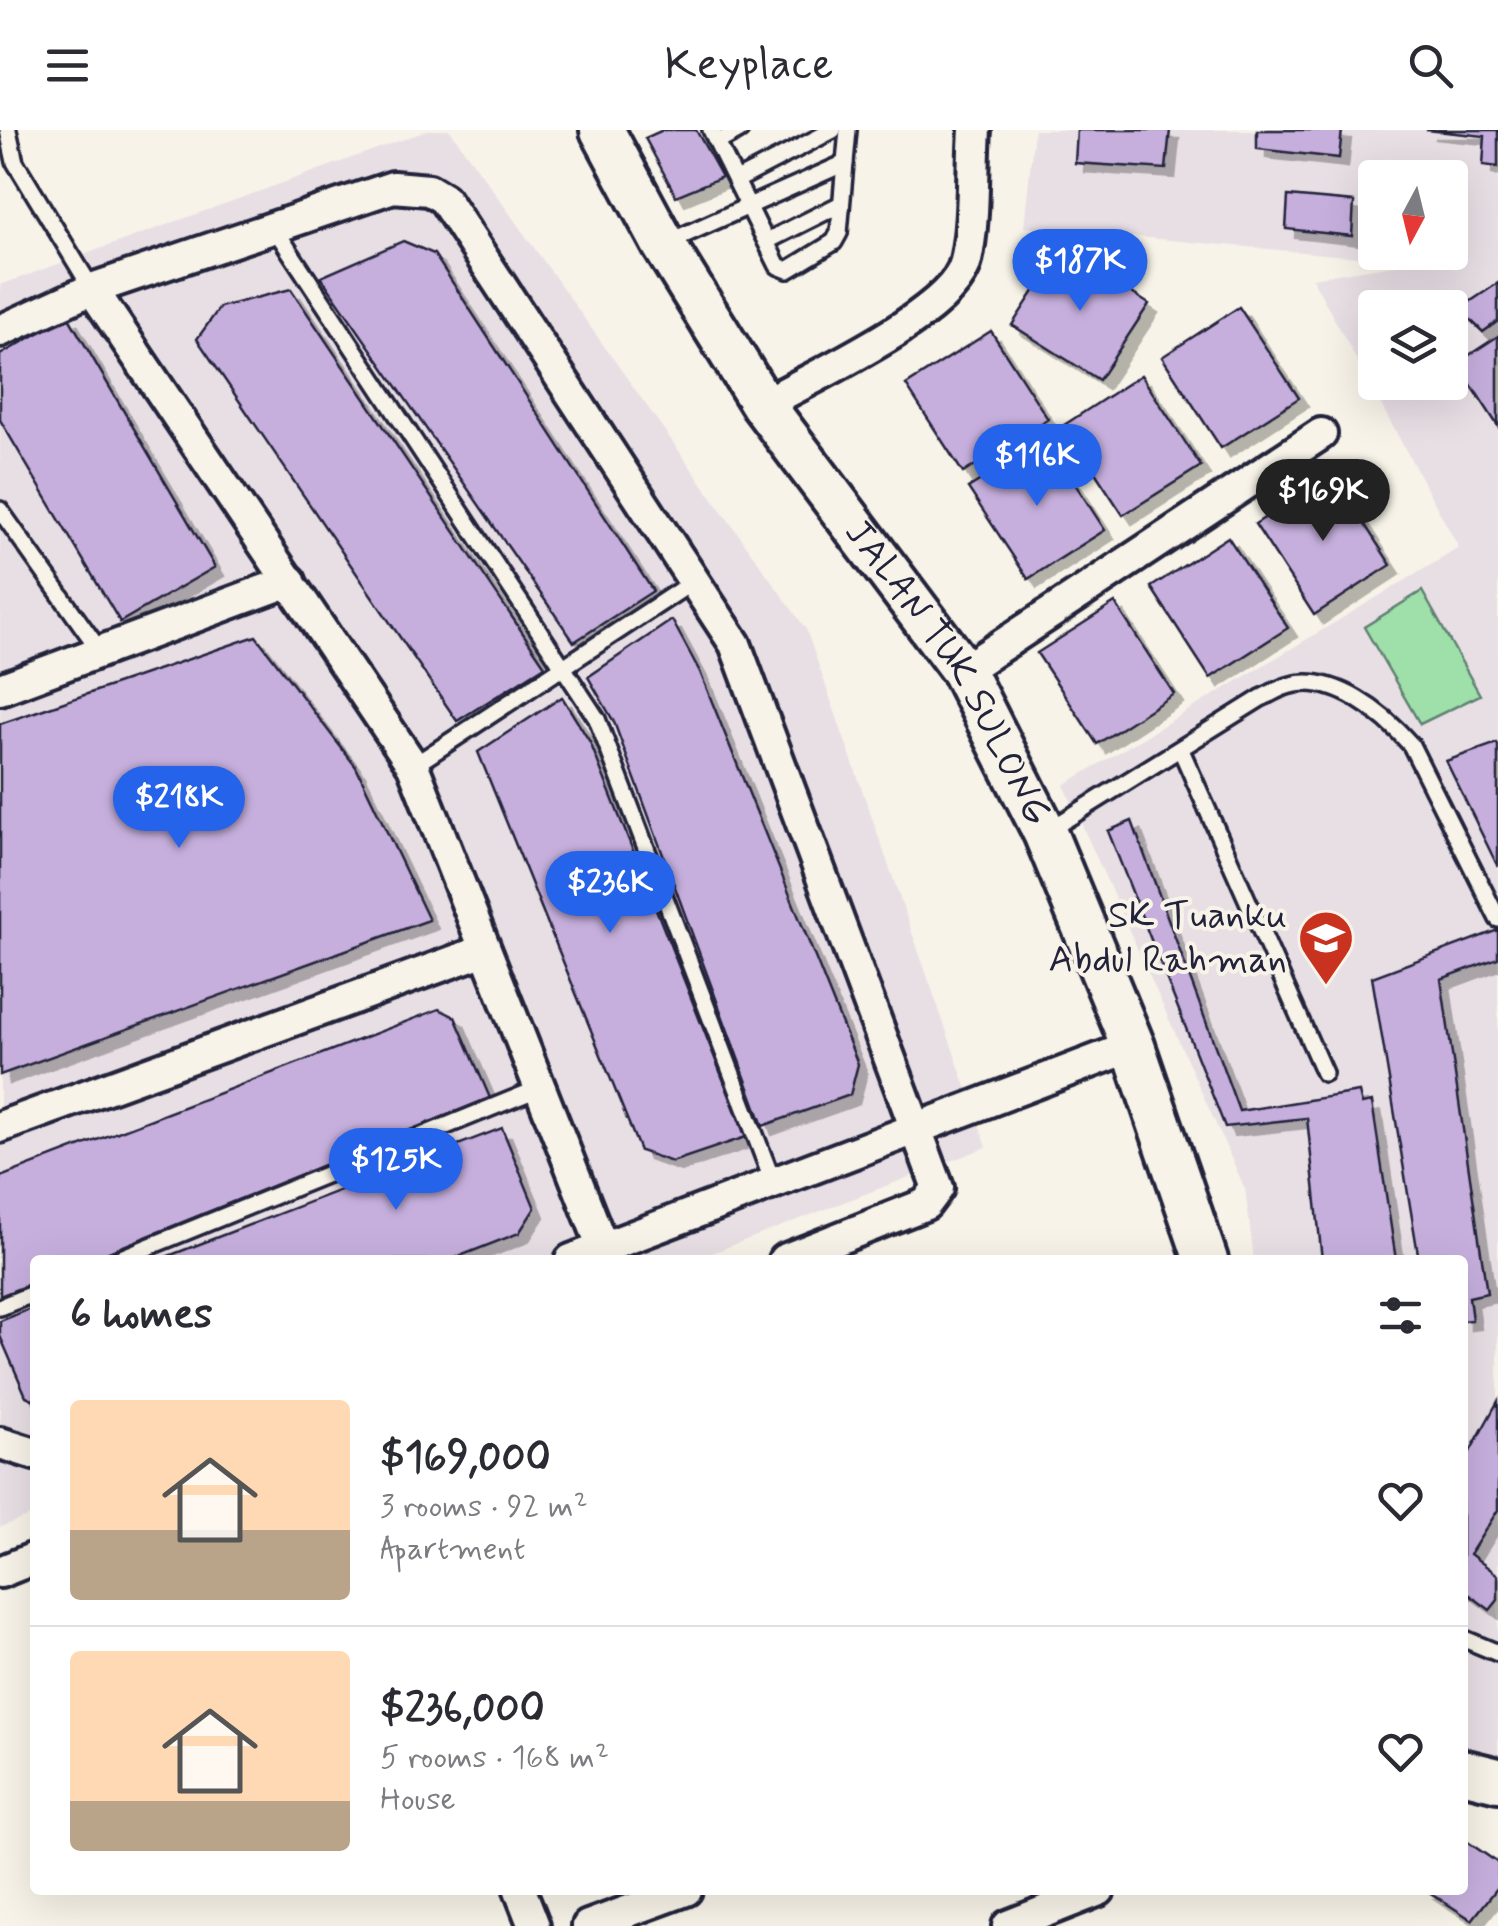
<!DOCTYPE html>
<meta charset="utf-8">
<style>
:root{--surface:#fff;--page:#f2f2f3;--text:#2b2b33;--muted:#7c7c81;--line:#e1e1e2;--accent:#2563eb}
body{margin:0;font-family:Mynerve,sans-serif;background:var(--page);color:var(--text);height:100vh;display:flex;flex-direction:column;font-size:38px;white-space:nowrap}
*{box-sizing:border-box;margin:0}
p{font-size:32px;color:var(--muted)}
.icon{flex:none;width:55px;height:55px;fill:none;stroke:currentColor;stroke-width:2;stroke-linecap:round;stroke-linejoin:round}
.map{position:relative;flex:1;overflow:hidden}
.panel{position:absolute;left:30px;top:1125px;width:1438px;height:640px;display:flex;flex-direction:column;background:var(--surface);border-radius:10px;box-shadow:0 10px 40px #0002}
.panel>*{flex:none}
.needle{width:65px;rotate:187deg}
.buttons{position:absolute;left:1358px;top:30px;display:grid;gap:20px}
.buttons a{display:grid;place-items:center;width:110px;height:110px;border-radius:10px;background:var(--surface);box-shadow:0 10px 40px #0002;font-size:50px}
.price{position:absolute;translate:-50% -85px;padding:0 22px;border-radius:35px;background:var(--accent);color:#fff;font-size:32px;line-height:65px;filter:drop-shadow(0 2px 5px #0008)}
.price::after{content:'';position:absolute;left:50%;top:60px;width:30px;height:22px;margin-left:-15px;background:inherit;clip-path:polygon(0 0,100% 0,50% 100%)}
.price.active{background:#222;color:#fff}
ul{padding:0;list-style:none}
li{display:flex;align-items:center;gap:30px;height:250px;padding:0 40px}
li+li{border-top:2px solid var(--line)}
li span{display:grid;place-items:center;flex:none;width:280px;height:200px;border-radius:10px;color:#555}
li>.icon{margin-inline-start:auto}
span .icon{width:120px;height:120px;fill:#fffc;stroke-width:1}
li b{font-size:42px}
h2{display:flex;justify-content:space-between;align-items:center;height:120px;padding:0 40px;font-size:42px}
header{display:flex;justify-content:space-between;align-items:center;height:130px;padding:0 40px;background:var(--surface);font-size:45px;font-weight:600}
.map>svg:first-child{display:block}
.built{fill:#e8dfe5;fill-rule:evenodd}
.green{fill:#9fe0aa;stroke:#608172;stroke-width:2.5}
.building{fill:#c6afdd;stroke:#22223b;stroke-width:2.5;filter:url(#shadow)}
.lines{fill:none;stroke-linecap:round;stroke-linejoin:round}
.lane-casing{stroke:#22223b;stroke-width:22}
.street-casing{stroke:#22223b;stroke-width:38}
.secondary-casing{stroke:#22223b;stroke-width:50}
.lane{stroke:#f7f3e8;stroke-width:15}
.street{stroke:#f7f3e8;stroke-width:30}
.secondary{stroke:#f7f3e8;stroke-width:42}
.labels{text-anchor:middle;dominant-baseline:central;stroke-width:8;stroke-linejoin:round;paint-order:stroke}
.street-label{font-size:38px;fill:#22223b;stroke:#f7f3e8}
.poi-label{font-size:38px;fill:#22223b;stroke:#f7f3e8;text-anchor:end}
</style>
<header><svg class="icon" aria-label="menu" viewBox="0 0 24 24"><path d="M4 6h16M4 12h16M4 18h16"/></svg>Keyplace<svg class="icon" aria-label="search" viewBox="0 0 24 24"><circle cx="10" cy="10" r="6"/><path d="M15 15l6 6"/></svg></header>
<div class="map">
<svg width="1498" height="1796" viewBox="0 0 1498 1796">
<defs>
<filter id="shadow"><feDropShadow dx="9" dy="9" stdDeviation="0" flood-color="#0004"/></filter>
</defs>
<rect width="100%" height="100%" fill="#f7f3e8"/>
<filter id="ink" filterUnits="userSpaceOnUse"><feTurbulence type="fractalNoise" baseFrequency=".01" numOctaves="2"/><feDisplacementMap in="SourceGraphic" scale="20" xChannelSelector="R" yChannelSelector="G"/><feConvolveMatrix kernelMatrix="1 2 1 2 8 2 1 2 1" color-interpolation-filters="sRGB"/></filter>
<g filter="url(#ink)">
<g class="built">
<polygon points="429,0 450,0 806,499 987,1017 694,1130 35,1130 35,1384 0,1397 0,155"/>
<path d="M1034 0H1498V1627L1463 1618 1462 1130H1254L1245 1059 1064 655 1459 418 1312 148 1413 132 1024 97ZM1375 48H1450V122H1375ZM1375 178H1450V252H1375Z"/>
</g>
<polygon class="green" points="1422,461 1480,565 1420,594 1364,497"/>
<g class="building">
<polygon points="663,0 696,0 722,47 676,66 645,8"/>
<polygon points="1077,0 1170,0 1166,39 1075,33"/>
<polygon points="1257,0 1342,0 1339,28 1257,19"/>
<polygon points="1426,0 1498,0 1498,37 1483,35 1485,6"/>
<polygon points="1288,66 1354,72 1352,106 1286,99"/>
<polygon points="403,111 434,124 653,461 574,512 321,147"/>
<polygon points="1062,118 1149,174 1099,250 1012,195"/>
<polygon points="1498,153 1498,191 1483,202 1459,179"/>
<polygon points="291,159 545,536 457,591 197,209 220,177"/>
<polygon points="1239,177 1299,268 1221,318 1162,227"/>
<polygon points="68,186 215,437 120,492 0,290 0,225"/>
<polygon points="991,201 1048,289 963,343 906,255"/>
<polygon points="1498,206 1498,296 1457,233"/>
<polygon points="1141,245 1201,336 1123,385 1064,295"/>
<polygon points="1046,309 1105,400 1028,449 968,358"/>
<polygon points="1332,344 1391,435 1314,485 1255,394"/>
<polygon points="1228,407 1288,498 1210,548 1151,457"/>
<polygon points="1115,473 1174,564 1097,614 1037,523"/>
<polygon points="672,490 700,542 858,934 850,965 763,996 614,592 588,547"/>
<polygon points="256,506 356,637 429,790 0,945 0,594"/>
<polygon points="562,567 590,612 746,1007 672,1032 640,1021 478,622"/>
<polygon points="1497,613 1498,616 1498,737 1446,631"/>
<polygon points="1132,691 1239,981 1359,962 1362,974 1372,972 1396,1130 1322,1130 1307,988 1225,997 1108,701"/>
<polygon points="1498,800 1498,828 1441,849 1487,1163 1469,1167 1472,1190 1462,1191 1462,1130 1419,1130 1372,847"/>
<polygon points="439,879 455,887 490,968 89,1130 35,1130 35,1152 0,1166 0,1047"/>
<polygon points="502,998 535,1078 519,1103 450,1130 158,1130"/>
<polygon points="35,1177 35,1270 26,1266 0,1206 0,1191"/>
<polygon points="1498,1271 1498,1380 1470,1424 1498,1445 1498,1470 1490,1480 1462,1459 1462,1336"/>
<polygon points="1462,1708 1498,1733 1498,1757 1472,1790 1426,1760 1462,1760"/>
</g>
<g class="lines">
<g class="lane-casing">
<g id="lane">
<polyline points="8,0 15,32 92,159"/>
<polyline points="711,0 778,136 788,140 834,112 839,103 845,33"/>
<polyline points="718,12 740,0"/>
<polyline points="737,50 833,0"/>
<polyline points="273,96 597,589 773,1052"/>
<polyline points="767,111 841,74"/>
<polyline points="664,114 845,33 848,0"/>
<polyline points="0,380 100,521"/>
<polyline points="1181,620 1324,943"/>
<polyline points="413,636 697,449"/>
<path d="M1046 702 1261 568C1270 564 1281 557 1291 555 1335 544 1384 584 1411 615L1498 789"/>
<polyline points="116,1130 540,958"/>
<polyline points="0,1177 35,1163"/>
<polyline points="1462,1508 1498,1523"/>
</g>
</g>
<g class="street-casing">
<g id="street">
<polyline points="92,159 413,636 603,1118"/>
<polyline points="0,201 92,159 393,57 429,60 444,69 735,514 938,1058 926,1074 784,1130"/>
<path d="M763 275C811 247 955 183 966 131 975 90 972 42 975 0"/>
<polyline points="963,541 1321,304"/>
<polyline points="0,559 290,451"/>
<polyline points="0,997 485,820"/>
<polyline points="571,1130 1133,916"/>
<polyline points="0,1313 35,1324"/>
<polyline points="0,1442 35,1428"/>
<polyline points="520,1760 534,1796"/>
<polyline points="588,1796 686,1760"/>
<polyline points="1008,1796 1099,1760"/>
</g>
</g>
<g class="secondary-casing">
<g id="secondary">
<path id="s1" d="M602 0 664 115 763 275 963 541 1045 703 1133 916 1206 1130"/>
<polyline points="1462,1641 1498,1650"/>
</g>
</g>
<use href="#lane" class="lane"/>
<use href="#street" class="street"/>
<use href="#secondary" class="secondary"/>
</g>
</g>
<defs>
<g id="school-pin" transform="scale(2.875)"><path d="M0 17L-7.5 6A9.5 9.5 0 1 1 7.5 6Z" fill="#c8321e" stroke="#f7f3e8"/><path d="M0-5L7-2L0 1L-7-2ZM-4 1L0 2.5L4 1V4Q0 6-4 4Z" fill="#fff"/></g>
</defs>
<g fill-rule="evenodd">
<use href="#school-pin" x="1326" y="808"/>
</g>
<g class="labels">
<g class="street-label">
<text stroke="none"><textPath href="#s1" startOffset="645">JALAN TUK SULONG</textPath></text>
</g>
<g class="poi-label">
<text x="1287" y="786">SK Tuanku<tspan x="1287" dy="44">Abdul Rahman</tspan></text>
</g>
</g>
</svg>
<div class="buttons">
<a><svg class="needle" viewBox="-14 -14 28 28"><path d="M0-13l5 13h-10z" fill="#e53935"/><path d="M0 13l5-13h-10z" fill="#7c7c81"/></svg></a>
<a><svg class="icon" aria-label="layers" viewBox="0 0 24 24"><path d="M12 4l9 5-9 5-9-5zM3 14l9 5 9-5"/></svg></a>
</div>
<b class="price" style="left:1080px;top:184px">$187K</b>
<b class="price" style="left:1037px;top:379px">$116K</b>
<b class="price active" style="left:1323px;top:414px">$169K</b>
<b class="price" style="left:179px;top:721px">$218K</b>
<b class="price" style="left:610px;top:806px">$236K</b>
<b class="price" style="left:396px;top:1083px">$125K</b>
<section class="panel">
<h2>6 homes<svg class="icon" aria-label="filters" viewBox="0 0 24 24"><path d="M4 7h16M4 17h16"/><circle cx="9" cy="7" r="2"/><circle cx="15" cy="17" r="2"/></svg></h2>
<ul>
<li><span style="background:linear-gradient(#ffd9b3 65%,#b9a48a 0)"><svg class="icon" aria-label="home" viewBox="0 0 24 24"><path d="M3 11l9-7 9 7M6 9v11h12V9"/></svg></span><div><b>$169,000</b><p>3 rooms · 92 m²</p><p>Apartment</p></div><svg class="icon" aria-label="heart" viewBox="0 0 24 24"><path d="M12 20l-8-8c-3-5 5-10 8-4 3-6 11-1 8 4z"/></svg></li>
<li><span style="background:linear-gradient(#ffd9b3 75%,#b9a48a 0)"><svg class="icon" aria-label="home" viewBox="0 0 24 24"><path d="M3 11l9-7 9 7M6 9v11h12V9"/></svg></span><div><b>$236,000</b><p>5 rooms · 168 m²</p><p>House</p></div><svg class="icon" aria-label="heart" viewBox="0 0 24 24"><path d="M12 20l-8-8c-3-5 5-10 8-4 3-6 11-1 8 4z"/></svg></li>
</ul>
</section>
</div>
